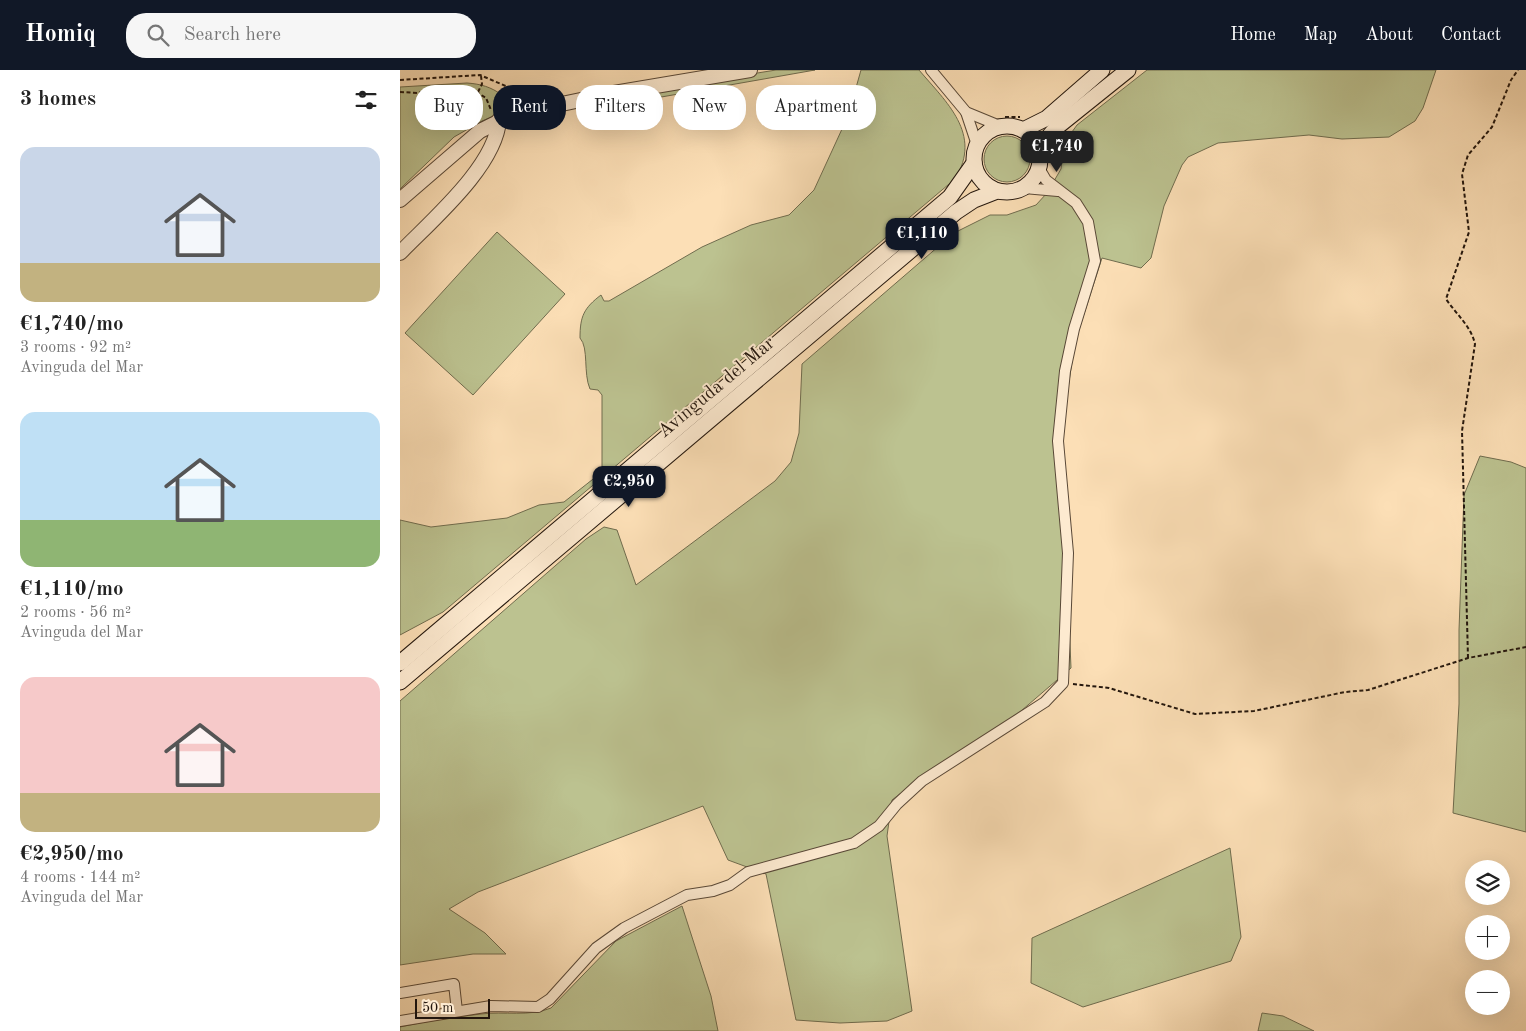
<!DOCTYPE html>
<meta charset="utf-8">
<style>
:root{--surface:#fff;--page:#f6f6f6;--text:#222;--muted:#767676;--accent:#111827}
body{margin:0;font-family:"Old Standard TT",serif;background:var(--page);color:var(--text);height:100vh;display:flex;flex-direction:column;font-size:19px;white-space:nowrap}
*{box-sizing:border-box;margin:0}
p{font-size:16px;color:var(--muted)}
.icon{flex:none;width:28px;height:28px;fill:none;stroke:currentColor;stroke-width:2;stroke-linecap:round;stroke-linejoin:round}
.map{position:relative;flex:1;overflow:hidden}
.panel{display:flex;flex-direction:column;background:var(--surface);width:400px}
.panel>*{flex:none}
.banner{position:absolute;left:15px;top:15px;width:475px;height:45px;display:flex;gap:10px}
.controls{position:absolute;left:1065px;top:790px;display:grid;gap:10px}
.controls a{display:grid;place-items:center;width:45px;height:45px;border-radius:50%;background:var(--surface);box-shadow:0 5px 20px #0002;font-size:25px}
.scale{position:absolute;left:15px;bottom:12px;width:75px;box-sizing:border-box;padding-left:5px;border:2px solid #23160d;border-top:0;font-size:14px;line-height:18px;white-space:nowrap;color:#23160d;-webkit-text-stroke:4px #fdead0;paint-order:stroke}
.price{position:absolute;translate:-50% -42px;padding:0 11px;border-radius:10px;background:var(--accent);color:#fff;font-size:16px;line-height:32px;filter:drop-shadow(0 1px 2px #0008)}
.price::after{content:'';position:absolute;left:50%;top:30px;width:15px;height:11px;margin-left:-8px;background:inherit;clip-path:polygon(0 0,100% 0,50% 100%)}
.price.current{background:#222;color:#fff}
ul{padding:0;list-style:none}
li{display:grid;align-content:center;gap:10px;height:265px;padding:0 20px}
li span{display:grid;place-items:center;height:155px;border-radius:15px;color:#555}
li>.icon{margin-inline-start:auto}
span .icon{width:90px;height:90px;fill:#fffc;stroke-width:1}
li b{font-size:21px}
h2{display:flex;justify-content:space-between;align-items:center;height:60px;padding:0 20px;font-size:21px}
.tag{padding:0 18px;border-radius:20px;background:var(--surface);box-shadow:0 5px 20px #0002;font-size:18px;line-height:45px}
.tag.current{background:var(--accent);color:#fff}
header{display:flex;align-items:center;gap:30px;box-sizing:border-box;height:70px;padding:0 25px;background:var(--accent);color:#fff}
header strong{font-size:24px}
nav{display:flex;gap:28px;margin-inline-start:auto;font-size:18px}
.search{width:350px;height:45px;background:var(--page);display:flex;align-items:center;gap:12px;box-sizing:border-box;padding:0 18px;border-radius:20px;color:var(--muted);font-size:19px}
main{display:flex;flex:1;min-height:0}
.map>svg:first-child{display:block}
.green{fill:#bcc290;stroke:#706c4e}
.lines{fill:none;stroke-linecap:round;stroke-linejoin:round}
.minor-casing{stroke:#594837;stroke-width:12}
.tertiary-casing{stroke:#594837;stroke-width:16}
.secondary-casing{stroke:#23160d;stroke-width:17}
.path{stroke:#23160d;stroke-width:2;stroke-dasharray:4 2.5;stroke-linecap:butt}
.minor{stroke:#fdead0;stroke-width:10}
.tertiary{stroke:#fdead0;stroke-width:14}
.secondary{stroke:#fdead0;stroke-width:15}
.labels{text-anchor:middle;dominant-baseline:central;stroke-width:4;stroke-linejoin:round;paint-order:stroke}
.street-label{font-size:19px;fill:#23160d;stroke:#fdead0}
</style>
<header>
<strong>Homiq</strong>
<div class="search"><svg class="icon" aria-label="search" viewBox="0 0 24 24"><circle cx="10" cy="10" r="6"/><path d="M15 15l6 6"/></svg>Search here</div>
<nav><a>Home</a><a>Map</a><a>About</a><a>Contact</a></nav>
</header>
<main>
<section class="panel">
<h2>3 homes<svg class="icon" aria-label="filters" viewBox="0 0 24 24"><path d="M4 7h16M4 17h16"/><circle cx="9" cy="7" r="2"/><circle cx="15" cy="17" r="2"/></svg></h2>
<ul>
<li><span style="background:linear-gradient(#c9d6e8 75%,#c2b280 0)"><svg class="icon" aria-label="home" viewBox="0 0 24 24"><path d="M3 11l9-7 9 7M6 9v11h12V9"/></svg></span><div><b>€1,740/mo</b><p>3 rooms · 92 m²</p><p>Avinguda del Mar</p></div></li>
<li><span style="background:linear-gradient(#bfe0f5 70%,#8fb573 0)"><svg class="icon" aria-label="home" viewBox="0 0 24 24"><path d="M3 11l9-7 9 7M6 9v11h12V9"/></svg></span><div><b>€1,110/mo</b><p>2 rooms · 56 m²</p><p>Avinguda del Mar</p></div></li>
<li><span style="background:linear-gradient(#f6c9c9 75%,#c2b280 0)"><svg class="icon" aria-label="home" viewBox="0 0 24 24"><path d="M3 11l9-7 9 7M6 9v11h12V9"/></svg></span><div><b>€2,950/mo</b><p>4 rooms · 144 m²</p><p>Avinguda del Mar</p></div></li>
</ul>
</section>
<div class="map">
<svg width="1126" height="961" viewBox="0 0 1126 961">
<rect width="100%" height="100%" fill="#fcdfb6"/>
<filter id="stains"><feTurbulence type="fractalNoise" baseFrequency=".004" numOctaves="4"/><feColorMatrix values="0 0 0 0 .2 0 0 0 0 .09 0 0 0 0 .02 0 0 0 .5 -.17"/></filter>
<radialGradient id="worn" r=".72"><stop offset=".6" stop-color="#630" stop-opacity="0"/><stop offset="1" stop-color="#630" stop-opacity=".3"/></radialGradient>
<g class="green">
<polygon points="376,0 415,0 193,39 191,30"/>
<path d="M461 0H519C546 32 583 64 555 109L43 542 0 565V450L31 457 107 448 139 435 164 432 202 402V325L198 320 190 319C183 303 189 278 180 268 180 246 184 238 201 225L204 231H209L302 177 351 155 389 145 414 120 448 46Z"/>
<polygon points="747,0 1036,0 1023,38 1015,51 989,67 942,69 909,65 818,73 788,87 782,95 764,136 751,188 741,198 702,188 675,272 661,364 671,598 614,647 538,695 492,730 487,766 512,941 487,951 440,953 396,950 366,804 328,790 303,736 78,822 49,839 85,863 106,884 73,884 0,895 0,631 186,469 204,457 217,460 236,515 375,411 391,392 399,363 402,294 554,163 590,145 607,145 636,135 647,123 661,99 664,73 677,55"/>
<path d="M67 13C81 14 91 17 102 25V38L97 45 82 51 54 67 0 119V17Z"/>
<circle cx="607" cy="89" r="23"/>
<polygon points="97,162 165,224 73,325 5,263"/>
<polygon points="1080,386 1111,392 1126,398 1126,762 1053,743 1059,634 1059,560 1064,425"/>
<polygon points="830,778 841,867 831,891 683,937 631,913 632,868"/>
<path d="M282 836 311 926 318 961H0V957C27 951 54 947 81 944 104 941 129 947 151 938L216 871Z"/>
<polygon points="862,943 883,946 914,961 858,961"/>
</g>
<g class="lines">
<g class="minor-casing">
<g id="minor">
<polyline points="531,0 566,42 600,56"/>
<polyline points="566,42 577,75"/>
<polyline points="624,118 658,121"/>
<polyline points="0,923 54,914 57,941"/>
<polyline points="0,951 91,936 138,937 150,929 196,878 224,858 287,825 313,821 330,815 348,802 454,773 479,756 497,734 522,711 645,632 663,613 668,483 658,371 665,301 674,259 695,191 688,152 676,133 646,110 639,98"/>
</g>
</g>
<g class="tertiary-casing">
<g id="tertiary">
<polyline points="0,130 80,61 114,44 214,23 350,0"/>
<path d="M0 183C31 151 96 96 99 50"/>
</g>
</g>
<g class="secondary-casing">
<g id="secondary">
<circle cx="607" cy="89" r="33"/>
<polyline points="623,60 647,48 702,0"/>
<polyline points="641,86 650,65 657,57 728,0"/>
<polyline points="0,593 550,127 574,93"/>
<polyline points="0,612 556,142 574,130 597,121"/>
</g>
</g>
<g class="path">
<polyline points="0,10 80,5 122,23 141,23 144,27"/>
<polyline points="0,22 18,23 34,18 70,18 86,28 91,40"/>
<polyline points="78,22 82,14 81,6"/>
<polyline points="605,47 620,47"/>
<path d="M1068 588 1062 361 1075 274C1071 256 1056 244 1046 229L1069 162 1062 104 1068 85 1092 57 1111 10 1118 0"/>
<polyline points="673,614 709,618 795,644 854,641 945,622 968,620 1068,588 1126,577"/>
</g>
<use href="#minor" class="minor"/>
<use href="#tertiary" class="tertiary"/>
<use href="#secondary" class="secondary"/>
</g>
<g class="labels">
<g class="street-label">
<text transform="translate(317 318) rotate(-40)">Avinguda del Mar</text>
</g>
</g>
<rect width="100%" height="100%" filter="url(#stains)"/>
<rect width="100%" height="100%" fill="url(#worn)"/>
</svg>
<div class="controls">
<a><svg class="icon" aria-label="layers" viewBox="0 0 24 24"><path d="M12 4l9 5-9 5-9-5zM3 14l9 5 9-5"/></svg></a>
<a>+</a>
<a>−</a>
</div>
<div class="scale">50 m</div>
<b class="price current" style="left:657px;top:103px">€1,740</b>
<b class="price" style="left:522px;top:190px">€1,110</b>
<b class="price" style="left:229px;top:438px">€2,950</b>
<div class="banner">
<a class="tag">Buy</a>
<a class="tag current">Rent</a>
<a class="tag">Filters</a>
<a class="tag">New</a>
<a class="tag">Apartment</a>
</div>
</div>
</main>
